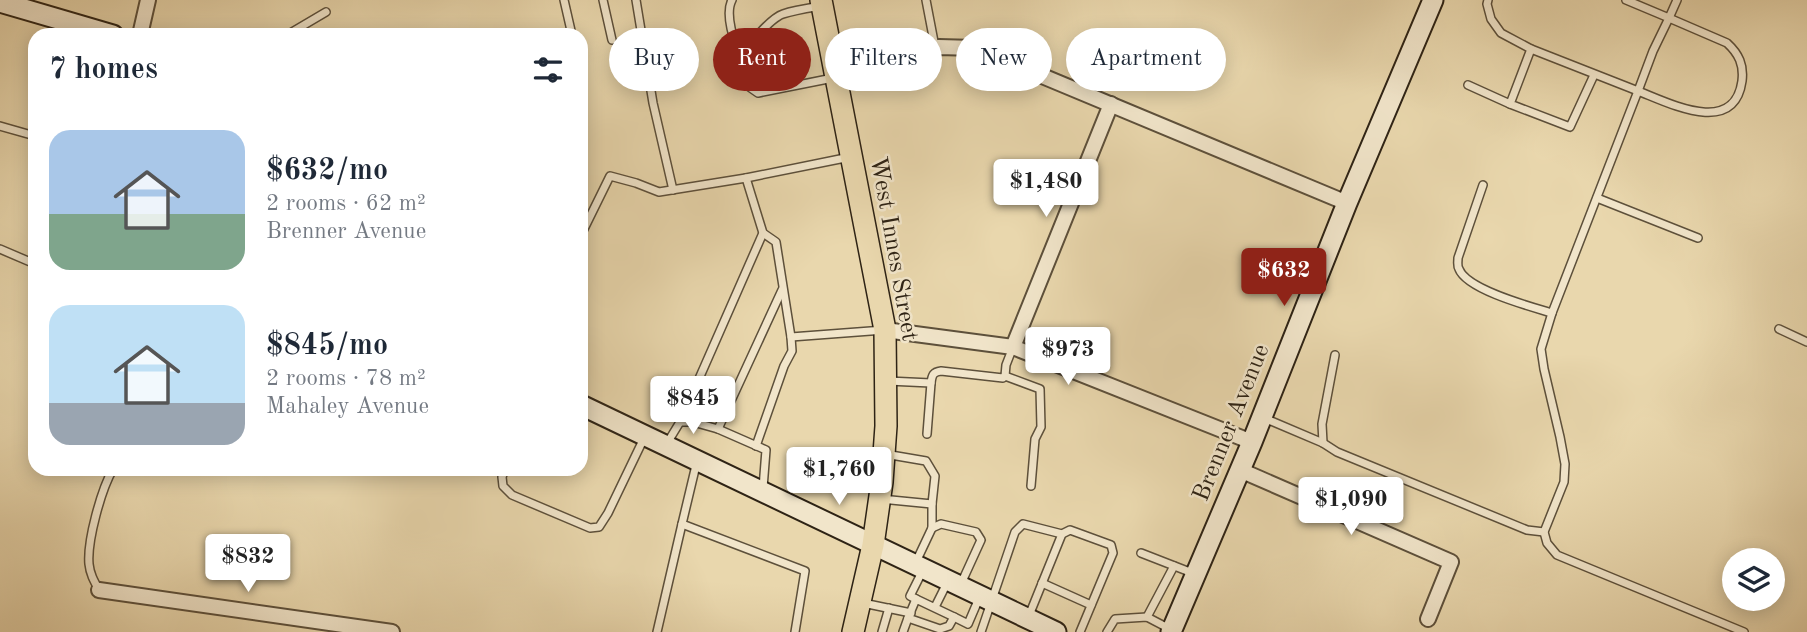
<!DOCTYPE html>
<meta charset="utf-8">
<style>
:root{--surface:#fff;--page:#f2f2f3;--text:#1f2937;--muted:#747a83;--accent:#8f2418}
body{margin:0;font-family:"Old Standard TT",serif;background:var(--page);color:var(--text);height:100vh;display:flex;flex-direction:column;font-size:26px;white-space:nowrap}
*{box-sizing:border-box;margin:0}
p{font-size:23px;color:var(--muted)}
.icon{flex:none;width:38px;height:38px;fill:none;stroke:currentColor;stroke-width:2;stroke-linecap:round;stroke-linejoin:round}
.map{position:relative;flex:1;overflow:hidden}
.details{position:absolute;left:28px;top:28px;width:560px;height:448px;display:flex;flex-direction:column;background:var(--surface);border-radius:21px;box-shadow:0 4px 18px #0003}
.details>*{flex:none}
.banner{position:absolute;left:609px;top:28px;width:665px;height:63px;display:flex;gap:14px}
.tools{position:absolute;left:1722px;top:548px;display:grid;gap:14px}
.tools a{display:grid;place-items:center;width:63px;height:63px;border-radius:50%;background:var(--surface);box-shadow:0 4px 18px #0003;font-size:35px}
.price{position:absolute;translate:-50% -60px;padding:0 16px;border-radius:7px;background:#fff;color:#222;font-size:23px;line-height:46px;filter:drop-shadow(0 2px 4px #0008)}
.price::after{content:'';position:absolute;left:50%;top:42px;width:21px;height:16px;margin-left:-10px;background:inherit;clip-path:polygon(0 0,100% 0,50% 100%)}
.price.current{background:var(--accent);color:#fff}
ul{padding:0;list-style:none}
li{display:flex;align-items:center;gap:21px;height:175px;padding:0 21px}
li span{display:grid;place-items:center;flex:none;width:196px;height:140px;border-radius:21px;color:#555}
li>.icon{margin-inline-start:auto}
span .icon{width:84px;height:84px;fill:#fffc;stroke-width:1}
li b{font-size:30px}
h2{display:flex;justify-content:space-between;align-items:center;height:84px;padding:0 21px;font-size:30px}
.chip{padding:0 24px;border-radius:32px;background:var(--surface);box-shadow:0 4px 18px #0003;font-size:24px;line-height:63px}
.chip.current{background:var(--accent);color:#fff}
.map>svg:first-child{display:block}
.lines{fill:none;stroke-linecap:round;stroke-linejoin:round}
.lane-casing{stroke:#5d503b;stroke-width:10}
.street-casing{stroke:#5d503b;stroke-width:18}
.secondary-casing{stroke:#2e2315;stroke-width:23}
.primary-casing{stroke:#2e2315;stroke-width:24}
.lane{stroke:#f1e5ca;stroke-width:7}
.street{stroke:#f1e5ca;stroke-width:14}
.secondary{stroke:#f1e5ca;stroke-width:19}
.primary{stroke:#e9d7ad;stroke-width:21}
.labels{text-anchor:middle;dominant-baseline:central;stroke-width:5;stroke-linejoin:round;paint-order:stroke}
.street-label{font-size:24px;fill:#2e2315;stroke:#f1e5ca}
</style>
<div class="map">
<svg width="1807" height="632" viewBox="0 0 1807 632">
<rect width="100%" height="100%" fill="#e9d7ad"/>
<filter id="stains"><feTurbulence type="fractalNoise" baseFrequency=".00286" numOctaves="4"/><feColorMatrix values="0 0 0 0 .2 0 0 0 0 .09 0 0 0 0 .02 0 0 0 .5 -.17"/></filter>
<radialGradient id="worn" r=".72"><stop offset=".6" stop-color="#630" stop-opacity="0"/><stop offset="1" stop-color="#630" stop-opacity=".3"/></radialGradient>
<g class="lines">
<g class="lane-casing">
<g id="lane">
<polyline points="564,0 572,35"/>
<polyline points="603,0 612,40"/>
<polyline points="636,0 653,103 673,190"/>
<path d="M732 0C725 13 733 45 743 56"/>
<polyline points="926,0 935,47"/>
<polyline points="1488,0 1487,4 1491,19 1501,33 1531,49 1638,91 1653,51 1669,18 1626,0"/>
<path d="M1677 0 1669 18 1727 43C1739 54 1744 65 1742 81 1734 137 1669 103 1638 91L1552 313 1541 349 1544 369 1560 437 1565 464 1564 482 1544 532 1547 543 1557 555 1744 632"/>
<path d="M821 6C809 8 795 10 783 14 771 18 742 50 741 62 741 69 743 77 745 84L758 93 833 78"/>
<polyline points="287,35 326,12"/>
<polyline points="1531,49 1510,104 1570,127 1594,75"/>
<polyline points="1468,85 1510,104"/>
<polyline points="0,126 35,136"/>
<polyline points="850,157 746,178 763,233 776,242 791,337 884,330"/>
<path d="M1483 185 1458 258C1458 262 1457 266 1459 269 1467 290 1532 307 1552 313"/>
<polyline points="1597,198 1698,238"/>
<polyline points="581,235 610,176 636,183 659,192 746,178"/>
<polyline points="0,249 35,264"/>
<polyline points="1779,329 1807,342"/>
<polyline points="1005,376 1040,389 1041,427 1035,439 1031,486"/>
<path d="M888 381 931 383C932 375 933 372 941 371L1003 378 1005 376 1006 365 1013 347"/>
<polyline points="1264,418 1323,443 1337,452 1527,530 1544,532"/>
<polyline points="680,422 763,233"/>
<polyline points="718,429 766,450 763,488"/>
<polyline points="927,434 931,383"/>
<polyline points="1323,443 1322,424 1335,355"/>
<polyline points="666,445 680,422 693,422 718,429 782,290"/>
<polyline points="756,446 784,366 792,351 791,337"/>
<polyline points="697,461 682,524 805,571 795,632"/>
<polyline points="505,469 502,477 503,486 512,495 590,528 599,527 608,513 645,436"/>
<polyline points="881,499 932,504 935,476 926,461 885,454"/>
<polyline points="932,528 932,504"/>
<polyline points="1141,553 1195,574"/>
<polyline points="915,564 932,528 941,524 976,532 981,540 960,586"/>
<polyline points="1042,583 1091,605"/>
<path d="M99 590C94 581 90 574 89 564 87 541 101 490 113 469"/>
<polyline points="916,599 910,596 922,572"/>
<polyline points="863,603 911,613"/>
<polyline points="935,607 947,583"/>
<polyline points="1147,617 1174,566"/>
<polyline points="908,618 916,599 954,617"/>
<polyline points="1028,618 1062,534 1070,530 1111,545 1113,553 1080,632"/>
<polyline points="657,632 682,524"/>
<polyline points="882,632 889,608"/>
<polyline points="903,632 908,618 940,629 949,626 954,617 968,624 980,596"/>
<polyline points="981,632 1015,532 1023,524 1062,534"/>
<polyline points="1107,632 1115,619 1147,617 1170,629"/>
</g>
</g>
<g class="street-casing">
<g id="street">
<polyline points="140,35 148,0"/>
<polyline points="834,66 939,47 975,48 1347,203"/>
<polyline points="885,330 1013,347 1252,442"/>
<polyline points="1013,347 1111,104"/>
<polyline points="1240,470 1451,562 1428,619"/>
<polyline points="99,590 392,632"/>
</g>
</g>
<g class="secondary-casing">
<g id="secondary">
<polyline points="0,2 113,35"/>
<polyline points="581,405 1056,632"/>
<polyline points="1171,632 1252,442 1347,203 1433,0"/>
</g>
</g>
<g class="primary-casing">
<polyline id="primary" points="821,0 885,330 886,426 882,482 873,545 853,632"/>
</g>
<use href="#lane" class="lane"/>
<use href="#street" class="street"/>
<use href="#secondary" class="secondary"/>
<use href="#primary" class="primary"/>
</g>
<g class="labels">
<g class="street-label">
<text transform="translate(893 249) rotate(80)">West Innes Street</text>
<text transform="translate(1232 423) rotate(-68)">Brenner Avenue</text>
</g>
</g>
<rect width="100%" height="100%" filter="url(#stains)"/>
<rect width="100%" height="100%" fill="url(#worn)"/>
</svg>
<div class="tools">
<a><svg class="icon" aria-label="layers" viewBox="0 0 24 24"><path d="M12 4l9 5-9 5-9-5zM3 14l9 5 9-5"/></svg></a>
</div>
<b class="price" style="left:1046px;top:219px">$1,480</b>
<b class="price current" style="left:1284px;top:308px">$632</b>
<b class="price" style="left:1068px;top:387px">$973</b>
<b class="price" style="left:693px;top:436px">$845</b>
<b class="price" style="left:839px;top:507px">$1,760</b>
<b class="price" style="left:1351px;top:537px">$1,090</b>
<b class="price" style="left:248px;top:594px">$832</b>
<div class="banner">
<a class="chip">Buy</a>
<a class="chip current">Rent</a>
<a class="chip">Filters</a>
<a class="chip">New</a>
<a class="chip">Apartment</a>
</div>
<section class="details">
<h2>7 homes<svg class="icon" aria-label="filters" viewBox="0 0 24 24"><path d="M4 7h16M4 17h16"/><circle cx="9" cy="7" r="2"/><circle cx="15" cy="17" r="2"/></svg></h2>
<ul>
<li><span style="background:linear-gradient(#a9c7e8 60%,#7fa58c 0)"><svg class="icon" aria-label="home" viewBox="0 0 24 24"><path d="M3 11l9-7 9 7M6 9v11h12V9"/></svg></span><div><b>$632/mo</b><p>2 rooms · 62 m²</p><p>Brenner Avenue</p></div></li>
<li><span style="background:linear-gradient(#bfe0f5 70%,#9aa5b1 0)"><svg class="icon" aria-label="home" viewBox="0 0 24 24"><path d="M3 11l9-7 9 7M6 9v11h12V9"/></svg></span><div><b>$845/mo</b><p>2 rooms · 78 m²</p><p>Mahaley Avenue</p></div></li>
</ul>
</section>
</div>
